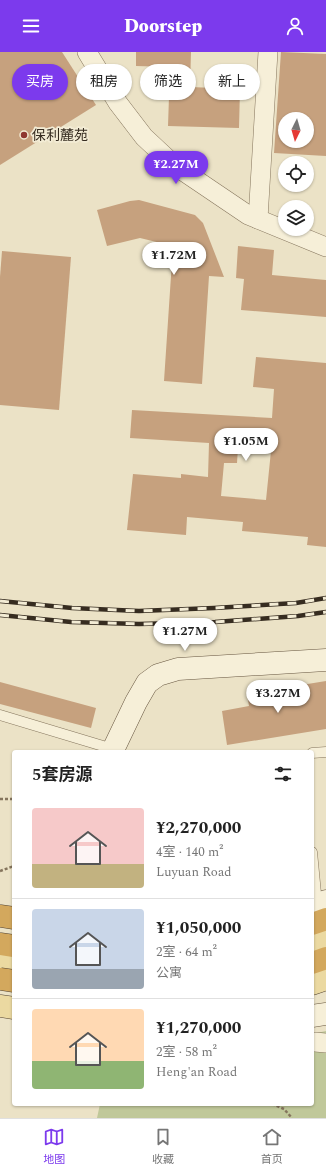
<!DOCTYPE html>
<html lang="zh">
<meta charset="utf-8">
<style>
:root{--surface:#fff;--page:#f6f6f6;--text:#222;--muted:#767676;--line:#e0e0e0;--accent:#7c3aed}
body{margin:0;font-family:Spectral,"Noto Sans SC",serif;background:var(--page);color:var(--text);height:100vh;display:flex;flex-direction:column;font-size:15px;white-space:nowrap}
*{box-sizing:border-box;margin:0}
p{font-size:13px;color:var(--muted)}
.icon{flex:none;width:22px;height:22px;fill:none;stroke:currentColor;stroke-width:2;stroke-linecap:round;stroke-linejoin:round}
.map{position:relative;flex:1;overflow:hidden}
.side{position:absolute;left:12px;top:698px;width:302px;height:356px;display:flex;flex-direction:column;background:var(--surface);border-radius:4px;box-shadow:0 1px 3px #0004}
.side>*{flex:none}
.banner{position:absolute;left:12px;top:12px;width:302px;height:36px;display:flex;gap:8px}
.needle{width:26px;rotate:185deg}
.fabs{position:absolute;left:278px;top:60px;display:grid;gap:8px}
.fabs a{display:grid;place-items:center;width:36px;height:36px;border-radius:50%;background:var(--surface);box-shadow:0 1px 3px #0004;font-size:20px}
.price{position:absolute;translate:-50% -34px;padding:0 9px;border-radius:14px;background:#fff;color:#222;font-size:13px;line-height:26px;filter:drop-shadow(0 1px 2px #0008)}
.price::after{content:'';position:absolute;left:50%;top:24px;width:12px;height:9px;margin-left:-6px;background:inherit;clip-path:polygon(0 0,100% 0,50% 100%)}
.price.current{background:var(--accent);color:#fff}
ul{padding:0;list-style:none}
li{display:flex;align-items:center;gap:12px;height:100px;padding:0 20px}
li+li{border-top:1px solid var(--line)}
li span{display:grid;place-items:center;flex:none;width:112px;height:80px;border-radius:4px;color:#555}
li>.icon{margin-inline-start:auto}
span .icon{width:48px;height:48px;fill:#fffc;stroke-width:1}
li b{font-size:17px}
h2{display:flex;justify-content:space-between;align-items:center;height:48px;padding:0 20px;font-size:17px}
.tag{padding:0 14px;border-radius:18px;background:var(--surface);box-shadow:0 1px 3px #0004;font-size:14px;line-height:36px}
.tag.current{background:var(--accent);color:#fff}
header{display:flex;justify-content:space-between;align-items:center;height:52px;padding:0 20px;background:var(--accent);color:#fff;font-size:18px;font-weight:800}
.tabs{display:flex;justify-content:space-around;align-items:center;height:56px;border-top:1px solid var(--line);background:var(--surface);font-size:11px;color:var(--muted)}
.tabs a{display:grid;justify-items:center;gap:2px}
.tabs .current{color:var(--accent)}
.map>svg:first-child{display:block}
.green{fill:#c0c89a}
.building{fill:#c6a17e;fill-rule:evenodd}
.lines{fill:none;stroke-linecap:round;stroke-linejoin:round}
.lane-casing{stroke:#85755d;stroke-width:11}
.street-casing{stroke:#85755d;stroke-width:20}
.secondary-casing{stroke:#675640;stroke-width:23}
.primary-casing{stroke:#534331;stroke-width:23}
.highway-casing{stroke:#534331;stroke-width:23}
.path{stroke:#85755d;stroke-width:2.5;stroke-dasharray:3 2;stroke-linecap:butt}
.lane{stroke:#f6efd8;stroke-width:10}
.street{stroke:#f6efd8;stroke-width:19}
.secondary{stroke:#f6efd8;stroke-width:22}
.primary{stroke:#ebd9a1;stroke-width:22}
.highway{stroke:#d3a85d;stroke-width:22}
.rail-casing{stroke:#362c20;stroke-width:4.5}
.rail{stroke:#f3ecd5;stroke-width:3;stroke-dasharray:9;stroke-linecap:butt}
.highway-bridge-casing{stroke:#534331;stroke-width:23;stroke-linecap:butt}
.highway-bridge{stroke:#d3a85d;stroke-width:22}
.poi-dot{fill:#8f3731;stroke:#f3ecd5;stroke-width:1.5}
.labels{text-anchor:middle;dominant-baseline:central;stroke-width:3.5;stroke-linejoin:round;paint-order:stroke}
.poi-label{font-size:14px;fill:#362c20;stroke:#f3ecd5;text-anchor:start}
</style>
<header><svg class="icon" aria-label="menu" viewBox="0 0 24 24"><path d="M4 6h16M4 12h16M4 18h16"/></svg>Doorstep<svg class="icon" aria-label="person" viewBox="0 0 24 24"><circle cx="12" cy="8" r="4"/><path d="M4 21q1-7 8-7t8 7"/></svg></header>
<div class="map">
<svg width="326" height="1066" viewBox="0 0 326 1066">
<rect width="100%" height="100%" fill="#ebe2c6"/>
<polygon class="green" points="326,979 326,1066 97,1066 100,1052 312,1052 312,982"/>
<g class="building">
<polygon points="0,0 62,0 96,53 0,113"/>
<polygon points="136,0 191,0 190,35 240,37 239,76 168,74 170,15 136,14"/>
<path d="M281 0 326 2V104L274 101ZM285 67H307V89H285Z"/>
<polygon points="139,148 195,163 203,171 224,225 209,224 202,332 164,329 173,194 140,186 107,194 97,158 130,149"/>
<polygon points="238,194 274,198 272,223 326,228 326,265 241,258 244,227 236,226"/>
<polygon points="2,199 71,205 59,358 0,353 0,225"/>
<path d="M256 305 326 311V495L307 493 308 485 242 479 243 470 187 465 186 483 127 478 133 422 181 426V422L208 425 209 391 130 386 132 358 272 366 274 337 253 335ZM238 396 271 399 266 448 221 444 224 411H237Z"/>
<polygon points="326,629 326,677 227,693 222,659 249,654 247,642"/>
<polygon points="0,630 96,656 91,676 0,652"/>
</g>
<g class="lines">
<g class="lane-casing">
<g id="lane">
<polyline points="0,663 113,697"/>
<polyline points="312,701 326,700"/>
<polyline points="312,800 317,852"/>
</g>
</g>
<g class="street-casing">
<g id="street">
<polyline points="87,0 118,51 144,85 174,113 248,163 326,195"/>
<polyline points="258,167 268,0"/>
<polyline points="315,990 326,991"/>
</g>
</g>
<g class="secondary-casing">
<g id="secondary">
<polyline points="112,700 136,650 147,631 158,623 178,617 326,608"/>
<polyline points="312,854 326,849"/>
<polyline points="312,964 326,962"/>
</g>
</g>
<g class="primary-casing">
<g id="primary">
<polyline points="312,894 326,889"/>
<polyline points="0,908 14,910"/>
<polyline points="312,932 326,927"/>
<polyline points="0,954 14,956"/>
</g>
</g>
<g class="highway-casing">
<g id="highway">
<polyline points="0,864 14,866"/>
<polyline points="312,872 326,867"/>
<polyline points="0,892 14,894"/>
<polyline points="312,911 326,906"/>
</g>
</g>
<g class="path">
<polyline points="0,747 14,747"/>
<polyline points="0,819 14,814"/>
<polyline points="272,1052 284,1057 292,1066"/>
</g>
<use href="#lane" class="lane"/>
<use href="#street" class="street"/>
<use href="#secondary" class="secondary"/>
<use href="#primary" class="primary"/>
<use href="#highway" class="highway"/>
<g class="rail-casing">
<g id="rail">
<polyline points="0,549 72,556 139,559 214,556 296,551 326,546"/>
<polyline points="0,563 71,570 139,572 215,570 298,564 326,560"/>
</g>
</g>
<use href="#rail" class="rail"/>
<g class="highway-bridge-casing">
<polyline id="highway-bridge" points="0,927 14,929"/>
</g>
<use href="#highway-bridge" class="highway-bridge"/>
</g>
<circle class="poi-dot" cx="24" cy="83" r="4"/>
<g class="labels">
<g class="poi-label">
<text x="32" y="83">保利麓苑</text>
</g>
</g>
</svg>
<div class="fabs">
<a><svg class="needle" viewBox="-14 -14 28 28"><path d="M0-13l5 13h-10z" fill="#e53935"/><path d="M0 13l5-13h-10z" fill="#767676"/></svg></a>
<a><svg class="icon" aria-label="locate" viewBox="0 0 24 24"><circle cx="12" cy="12" r="6"/><path d="M12 2v4M12 18v4M2 12h4M18 12h4"/></svg></a>
<a><svg class="icon" aria-label="layers" viewBox="0 0 24 24"><path d="M12 4l9 5-9 5-9-5zM3 14l9 5 9-5"/></svg></a>
</div>
<b class="price current" style="left:176px;top:133px">¥2.27M</b>
<b class="price" style="left:174px;top:224px">¥1.72M</b>
<b class="price" style="left:246px;top:410px">¥1.05M</b>
<b class="price" style="left:185px;top:600px">¥1.27M</b>
<b class="price" style="left:278px;top:662px">¥3.27M</b>
<div class="banner">
<a class="tag current">买房</a>
<a class="tag">租房</a>
<a class="tag">筛选</a>
<a class="tag">新上</a>
</div>
<section class="side">
<h2>5套房源<svg class="icon" aria-label="filters" viewBox="0 0 24 24"><path d="M4 7h16M4 17h16"/><circle cx="9" cy="7" r="2"/><circle cx="15" cy="17" r="2"/></svg></h2>
<ul>
<li><span style="background:linear-gradient(#f6c9c9 70%,#c2b280 0)"><svg class="icon" aria-label="home" viewBox="0 0 24 24"><path d="M3 11l9-7 9 7M6 9v11h12V9"/></svg></span><div><b>¥2,270,000</b><p>4室 · 140 m²</p><p>Luyuan Road</p></div></li>
<li><span style="background:linear-gradient(#c9d6e8 75%,#9aa5b1 0)"><svg class="icon" aria-label="home" viewBox="0 0 24 24"><path d="M3 11l9-7 9 7M6 9v11h12V9"/></svg></span><div><b>¥1,050,000</b><p>2室 · 64 m²</p><p>公寓</p></div></li>
<li><span style="background:linear-gradient(#ffd9b3 65%,#8fb573 0)"><svg class="icon" aria-label="home" viewBox="0 0 24 24"><path d="M3 11l9-7 9 7M6 9v11h12V9"/></svg></span><div><b>¥1,270,000</b><p>2室 · 58 m²</p><p>Heng'an Road</p></div></li>
</ul>
</section>
</div>
<nav class="tabs">
<a class="current"><svg class="icon" aria-label="map" viewBox="0 0 24 24"><path d="M3 6l6-2 6 2 6-2v14l-6 2-6-2-6 2zM9 4v14M15 6v14"/></svg>地图</a>
<a><svg class="icon" aria-label="saved" viewBox="0 0 24 24"><path d="M7 4h10v16l-5-4-5 4z"/></svg>收藏</a>
<a><svg class="icon" aria-label="home" viewBox="0 0 24 24"><path d="M3 11l9-7 9 7M6 9v11h12V9"/></svg>首页</a>
</nav>
